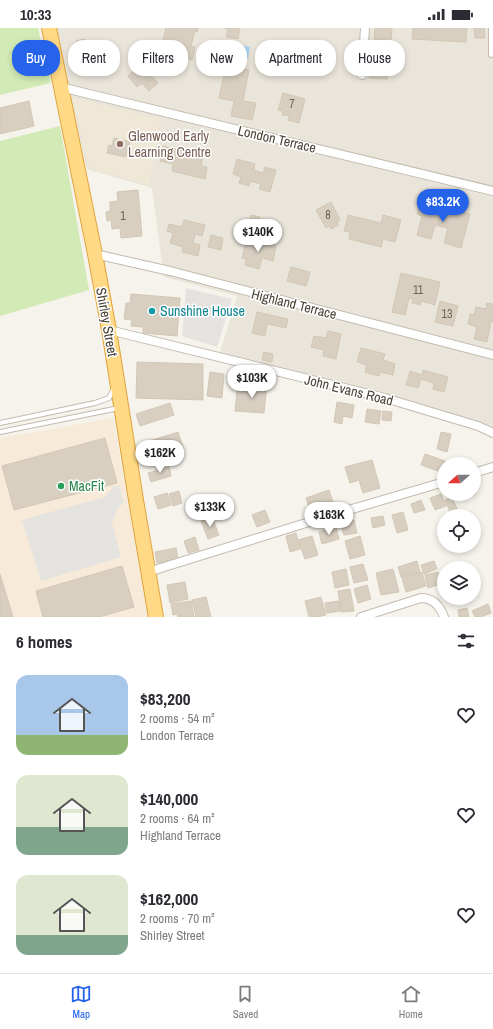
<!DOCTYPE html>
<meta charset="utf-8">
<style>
:root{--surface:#fff;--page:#f2f2f3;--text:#2b2b33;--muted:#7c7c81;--line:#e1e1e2;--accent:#2563eb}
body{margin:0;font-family:"Archivo Narrow",sans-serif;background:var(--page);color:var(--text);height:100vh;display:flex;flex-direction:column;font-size:15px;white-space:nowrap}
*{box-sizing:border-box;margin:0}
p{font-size:13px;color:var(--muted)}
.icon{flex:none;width:22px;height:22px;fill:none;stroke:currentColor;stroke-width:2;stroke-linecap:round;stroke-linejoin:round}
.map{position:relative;height:589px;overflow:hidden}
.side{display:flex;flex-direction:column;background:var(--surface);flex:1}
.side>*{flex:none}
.top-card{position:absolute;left:12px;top:12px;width:469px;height:36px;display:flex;gap:8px}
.needle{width:26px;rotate:249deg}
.tools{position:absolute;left:437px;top:429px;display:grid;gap:8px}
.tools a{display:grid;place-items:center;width:44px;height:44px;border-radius:50%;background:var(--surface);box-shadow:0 2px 6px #0003;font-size:20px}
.price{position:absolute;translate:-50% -34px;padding:0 9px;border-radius:14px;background:#fff;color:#222;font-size:13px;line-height:26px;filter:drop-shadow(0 1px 2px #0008)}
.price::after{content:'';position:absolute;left:50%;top:24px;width:12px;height:9px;margin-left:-6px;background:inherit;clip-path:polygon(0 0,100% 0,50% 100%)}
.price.current{background:var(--accent);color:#fff}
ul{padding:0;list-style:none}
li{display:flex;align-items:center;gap:12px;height:100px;padding:0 16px}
li span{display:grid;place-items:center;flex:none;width:112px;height:80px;border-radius:12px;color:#555}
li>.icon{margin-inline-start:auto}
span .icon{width:48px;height:48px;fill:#fffc;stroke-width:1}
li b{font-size:17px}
h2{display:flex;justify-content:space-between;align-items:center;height:48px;padding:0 16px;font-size:17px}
.chip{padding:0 14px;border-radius:16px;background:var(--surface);box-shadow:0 2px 6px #0003;font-size:14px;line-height:36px}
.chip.current{background:var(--accent);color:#fff}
.status{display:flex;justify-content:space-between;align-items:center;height:28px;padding:0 20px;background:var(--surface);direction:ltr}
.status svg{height:11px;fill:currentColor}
.tabs{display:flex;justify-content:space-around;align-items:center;height:56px;border-top:1px solid var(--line);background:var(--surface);font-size:11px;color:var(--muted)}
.tabs a{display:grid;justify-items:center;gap:2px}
.tabs .current{color:var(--accent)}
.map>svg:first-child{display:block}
.residential{fill:#eae5da}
.commercial{fill:#f7ead8}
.education{fill:#efe8d6}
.green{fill:#d2eab5}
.parking{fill:#e5e3e0}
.water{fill:#a9d4f2}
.building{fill:#d8cfc1;stroke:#d3c7b4}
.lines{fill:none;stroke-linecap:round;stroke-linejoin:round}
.service-casing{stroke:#c2bbae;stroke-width:6}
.minor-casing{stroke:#c2bbae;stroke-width:10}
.trunk-casing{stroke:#e0a43c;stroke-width:16}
.service{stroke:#fff;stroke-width:4}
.minor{stroke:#fff;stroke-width:8}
.trunk{stroke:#ffd985;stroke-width:14}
.education-dot{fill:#8d6e63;stroke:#fff;stroke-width:1.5}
.culture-dot{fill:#0f9aa8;stroke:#fff;stroke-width:1.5}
.leisure-dot{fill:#2e9e5b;stroke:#fff;stroke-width:1.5}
.labels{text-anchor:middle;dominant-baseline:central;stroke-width:3;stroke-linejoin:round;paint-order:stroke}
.number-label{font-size:12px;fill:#6e675b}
.education-label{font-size:14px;fill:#785e54;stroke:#fff;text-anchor:start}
.street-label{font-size:14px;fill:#4b4439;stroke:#fff}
.culture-label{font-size:14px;fill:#0d838f;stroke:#fff;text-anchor:start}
.leisure-label{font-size:14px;fill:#27864d;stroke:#fff;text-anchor:start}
</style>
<div class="status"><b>10:33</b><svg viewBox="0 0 49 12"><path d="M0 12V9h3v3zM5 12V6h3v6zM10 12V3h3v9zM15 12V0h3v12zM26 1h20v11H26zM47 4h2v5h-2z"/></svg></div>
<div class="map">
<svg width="493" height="589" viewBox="0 0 493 589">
<rect width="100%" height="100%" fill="#f6f3ec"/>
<polygon class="residential" points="54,0 493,0 493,401 220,324 237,268 164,249 152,160 87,141"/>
<polygon class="commercial" points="113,390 148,589 0,589 0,410"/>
<polygon class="education" points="72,70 161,91 149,157 89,140"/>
<g class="green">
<polygon points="0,0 38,0 51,55 0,67"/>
<polygon points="60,98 89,262 0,288 0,113"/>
</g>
<g class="parking">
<polygon points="186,260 232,271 217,319 182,308"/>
<polygon points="114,458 120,458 123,475 117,482 112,495 121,529 41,553 22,492 105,469"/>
</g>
<polygon class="water" points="229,15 250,19 248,30 227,26"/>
<g class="building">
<polygon points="166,0 198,0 197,4 195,3 191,18 195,19 192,32 175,28 176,19 162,16"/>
<polygon points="224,0 240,0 238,11 226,9 228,1"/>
<polygon points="375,0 392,0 391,13 374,11"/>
<polygon points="413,0 467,0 466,14 412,11"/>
<polygon points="474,0 484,0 485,10 475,10"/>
<polygon points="84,11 94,39 80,44 74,28 81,26 76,13"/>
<polygon points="147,31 157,42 151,47 158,55 149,63 142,55 137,59 128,48"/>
<polygon points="370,32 388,33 387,51 369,50"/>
<polygon points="226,37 249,42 243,73 256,75 252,92 231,88 234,73 219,70"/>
<polygon points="283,65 305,71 299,95 288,92 289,88 282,87 283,83 278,82"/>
<polygon points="29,73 34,98 0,106 0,80"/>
<polygon points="114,110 130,114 126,129 107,125 109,117 112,118"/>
<polygon points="163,118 203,128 201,138 207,139 205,151 172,143 173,136 160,133"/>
<polygon points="237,131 255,136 254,142 263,145 265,139 276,142 270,164 259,161 261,156 250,153 249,158 239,155 241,149 233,146"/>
<polygon points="138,162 142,208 121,210 120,200 112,201 111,192 107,193 106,184 110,183 110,174 118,173 117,164"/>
<polygon points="420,173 470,186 461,220 444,215 448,200 435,197 431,211 417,207 422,188 417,186"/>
<polygon points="331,174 340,192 337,194 339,197 331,201 329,198 326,200 316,182"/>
<polygon points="251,187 260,189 260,192 256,192 255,195 259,196 258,199 248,197"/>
<polygon points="348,187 381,195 383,187 401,192 395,214 383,211 381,219 349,211 350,204 344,203"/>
<polygon points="184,192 205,197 202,208 195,206 193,215 200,217 198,228 182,224 183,219 170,215 173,205 167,203 169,196 182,199"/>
<polygon points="211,207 223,210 221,222 208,219"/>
<polygon points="247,210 276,218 273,233 262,230 259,241 245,237 246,231 242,230"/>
<polygon points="291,239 310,244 306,258 287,253"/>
<polygon points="401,245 440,254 435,277 421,273 420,277 412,275 413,271 409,270 405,287 392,284"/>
<polygon points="131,266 180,270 177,308 143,305 143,299 131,298 132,292 124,291 126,275 130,275"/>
<polygon points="440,273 458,278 453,298 435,294"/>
<polygon points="487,275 493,276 493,294 491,293 487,314 474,311 477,299 468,296 470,286 474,287 476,279 486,281"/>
<polygon points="257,284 288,291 286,300 267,296 265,308 252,305"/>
<polygon points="328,303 341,306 336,331 323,328 324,322 311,319 314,308 326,310"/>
<polygon points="361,320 385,326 383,332 395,336 393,347 380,344 379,348 365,344 367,337 357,334"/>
<polygon points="264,324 273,326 272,334 262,332"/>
<polygon points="137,334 203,336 203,372 136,370"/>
<polygon points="423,342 448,349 444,364 433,361 434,355 421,351 418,360 406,357 410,343 422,347"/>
<polygon points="210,344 224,346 222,370 207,368"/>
<polygon points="252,354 267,355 264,385 235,383 237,363 251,364"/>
<polygon points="337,374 354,377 352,390 343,388 342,396 334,394"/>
<polygon points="170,375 174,387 140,398 136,386"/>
<polygon points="367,381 381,383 379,396 365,394"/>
<polygon points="383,383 392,384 391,393 382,392"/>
<polygon points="178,404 184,422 148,433 143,415"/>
<polygon points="441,404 451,406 447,424 437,421"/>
<polygon points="105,410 117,455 14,482 2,438"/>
<polygon points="425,426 445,433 441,444 421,437"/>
<polygon points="372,432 380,460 363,465 359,452 350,455 345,439"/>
<polygon points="169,439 171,448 151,454 148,445"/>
<polygon points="474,461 476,466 463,472 460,466 474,466"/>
<polygon points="329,462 335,480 312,488 306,470"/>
<polygon points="179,463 182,475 173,478 169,466"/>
<polygon points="167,465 171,477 158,481 154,469"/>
<polygon points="441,466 446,478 435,482 430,470"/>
<polygon points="452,469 458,483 451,486 445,472"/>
<polygon points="421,472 425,482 414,485 411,476"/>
<polygon points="265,482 270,494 257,499 252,487"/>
<polygon points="403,484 408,502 397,505 392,487"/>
<polygon points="383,488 385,497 373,500 371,490"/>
<polygon points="212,489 219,507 208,511 201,493"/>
<polygon points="354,492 357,505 344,507 341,495"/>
<polygon points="336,499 339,511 322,516 319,504"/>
<polygon points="296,505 300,521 290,524 286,508"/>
<polygon points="312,508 318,527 305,531 298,512"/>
<polygon points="360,508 365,527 350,531 345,513"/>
<polygon points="195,509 199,522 188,525 184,513"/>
<polygon points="176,520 178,531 157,535 155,524"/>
<polygon points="417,533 420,544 401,549 398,539"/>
<polygon points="434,533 437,541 424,546 421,537"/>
<polygon points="363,536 368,552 354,555 350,539"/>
<polygon points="122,538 134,579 99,589 43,589 36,563"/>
<polygon points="346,541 349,557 335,560 332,544"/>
<polygon points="393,541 399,564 381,567 376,545"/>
<polygon points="422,544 426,558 406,564 402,550"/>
<polygon points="438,544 441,556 428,560 425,547"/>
<polygon points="0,546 13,589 0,589"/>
<polygon points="185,554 188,571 170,575 167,557"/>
<polygon points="367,557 371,571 358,575 354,561"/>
<polygon points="350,561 354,583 341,584 338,563"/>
<polygon points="206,569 211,589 196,589 192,572"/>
<polygon points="321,569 326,587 317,589 309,589 305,573"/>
<polygon points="191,573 194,589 178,589 177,586 173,587 171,576"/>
<polygon points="339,573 340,583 327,585 325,575"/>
<polygon points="488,576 491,585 481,589 475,589 472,583"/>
<polygon points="467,580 469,589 459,589 458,582"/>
</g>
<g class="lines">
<g class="service-casing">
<g id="service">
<polyline points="491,27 491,0"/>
<polyline points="0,395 95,375 109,370 114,360"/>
<polyline points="0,404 119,380"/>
</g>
</g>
<g class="minor-casing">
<g id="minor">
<polyline points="362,47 365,0"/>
<polyline points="60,59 493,163"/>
<polyline points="95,226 170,243 493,327"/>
<polyline points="109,302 385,370 478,398 493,405"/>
<polyline points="474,445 493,439"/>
<polyline points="148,544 335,486 444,454"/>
<path d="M361 589 421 570C433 570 440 578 444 589"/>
</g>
</g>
<g class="trunk-casing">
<polyline id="trunk" points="49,0 95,226 109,302 136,472 156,589"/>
</g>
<use href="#service" class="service"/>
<use href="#minor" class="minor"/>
<use href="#trunk" class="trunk"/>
</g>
<circle class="education-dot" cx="120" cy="116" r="4"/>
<circle class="culture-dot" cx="152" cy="283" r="4"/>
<circle class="leisure-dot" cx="61" cy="458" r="4"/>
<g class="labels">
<g class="number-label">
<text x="292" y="76">7</text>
<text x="328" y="187">8</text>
<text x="123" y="188">1</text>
<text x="418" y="262">11</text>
<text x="447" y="286">13</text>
</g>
<g class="education-label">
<text x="128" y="108">Glenwood Early<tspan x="128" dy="16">Learning Centre</tspan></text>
</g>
<g class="street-label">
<text transform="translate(277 111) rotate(13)">London Terrace</text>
<text transform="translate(294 276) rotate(14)">Highland Terrace</text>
<text transform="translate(107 294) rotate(80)">Shirley Street</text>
<text transform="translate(349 362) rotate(14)">John Evans Road</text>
</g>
<g class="culture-label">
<text x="160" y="283">Sunshine House</text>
</g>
<g class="leisure-label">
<text x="69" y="458">MacFit</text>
</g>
</g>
</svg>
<div class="tools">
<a><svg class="needle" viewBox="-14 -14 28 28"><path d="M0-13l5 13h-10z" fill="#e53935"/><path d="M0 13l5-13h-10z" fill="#7c7c81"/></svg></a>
<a><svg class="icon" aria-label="locate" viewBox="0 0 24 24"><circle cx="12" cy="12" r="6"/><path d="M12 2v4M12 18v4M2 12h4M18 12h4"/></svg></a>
<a><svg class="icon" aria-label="layers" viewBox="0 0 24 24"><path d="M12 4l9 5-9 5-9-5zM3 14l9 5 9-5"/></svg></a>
</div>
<b class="price current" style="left:443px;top:195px">$83.2K</b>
<b class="price" style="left:258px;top:225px">$140K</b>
<b class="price" style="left:252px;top:371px">$103K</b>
<b class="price" style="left:160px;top:446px">$162K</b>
<b class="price" style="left:210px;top:500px">$133K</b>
<b class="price" style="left:329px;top:508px">$163K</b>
<div class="top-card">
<a class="chip current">Buy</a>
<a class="chip">Rent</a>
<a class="chip">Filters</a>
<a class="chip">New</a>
<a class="chip">Apartment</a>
<a class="chip">House</a>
</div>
</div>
<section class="side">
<h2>6 homes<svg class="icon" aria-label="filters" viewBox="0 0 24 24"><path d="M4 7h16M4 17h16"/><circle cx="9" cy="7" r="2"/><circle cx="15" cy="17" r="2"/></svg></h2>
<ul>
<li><span style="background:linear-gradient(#a9c7e8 75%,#8fb573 0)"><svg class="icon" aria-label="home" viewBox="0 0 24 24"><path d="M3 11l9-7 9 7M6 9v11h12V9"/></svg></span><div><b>$83,200</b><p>2 rooms · 54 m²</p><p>London Terrace</p></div><svg class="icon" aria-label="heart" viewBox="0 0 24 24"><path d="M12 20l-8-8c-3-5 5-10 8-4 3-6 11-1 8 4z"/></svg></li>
<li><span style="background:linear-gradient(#dfe7d0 65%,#7fa58c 0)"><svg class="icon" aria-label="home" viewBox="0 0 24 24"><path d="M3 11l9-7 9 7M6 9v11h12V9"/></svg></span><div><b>$140,000</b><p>2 rooms · 64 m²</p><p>Highland Terrace</p></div><svg class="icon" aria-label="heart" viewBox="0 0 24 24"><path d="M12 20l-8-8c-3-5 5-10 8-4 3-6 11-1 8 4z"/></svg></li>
<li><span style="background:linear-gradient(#dfe7d0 75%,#7fa58c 0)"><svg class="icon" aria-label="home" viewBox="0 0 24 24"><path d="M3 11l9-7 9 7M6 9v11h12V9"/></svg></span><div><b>$162,000</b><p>2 rooms · 70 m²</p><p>Shirley Street</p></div><svg class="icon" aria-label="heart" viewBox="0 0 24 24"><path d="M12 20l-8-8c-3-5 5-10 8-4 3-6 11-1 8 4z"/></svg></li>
</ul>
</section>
<nav class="tabs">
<a class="current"><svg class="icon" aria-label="map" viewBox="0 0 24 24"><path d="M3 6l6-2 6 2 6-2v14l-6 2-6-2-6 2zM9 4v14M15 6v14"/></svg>Map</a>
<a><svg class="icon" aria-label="saved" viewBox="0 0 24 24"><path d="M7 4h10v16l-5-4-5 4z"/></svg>Saved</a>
<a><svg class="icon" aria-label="home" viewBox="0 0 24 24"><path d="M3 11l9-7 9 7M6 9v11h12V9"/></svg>Home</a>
</nav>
